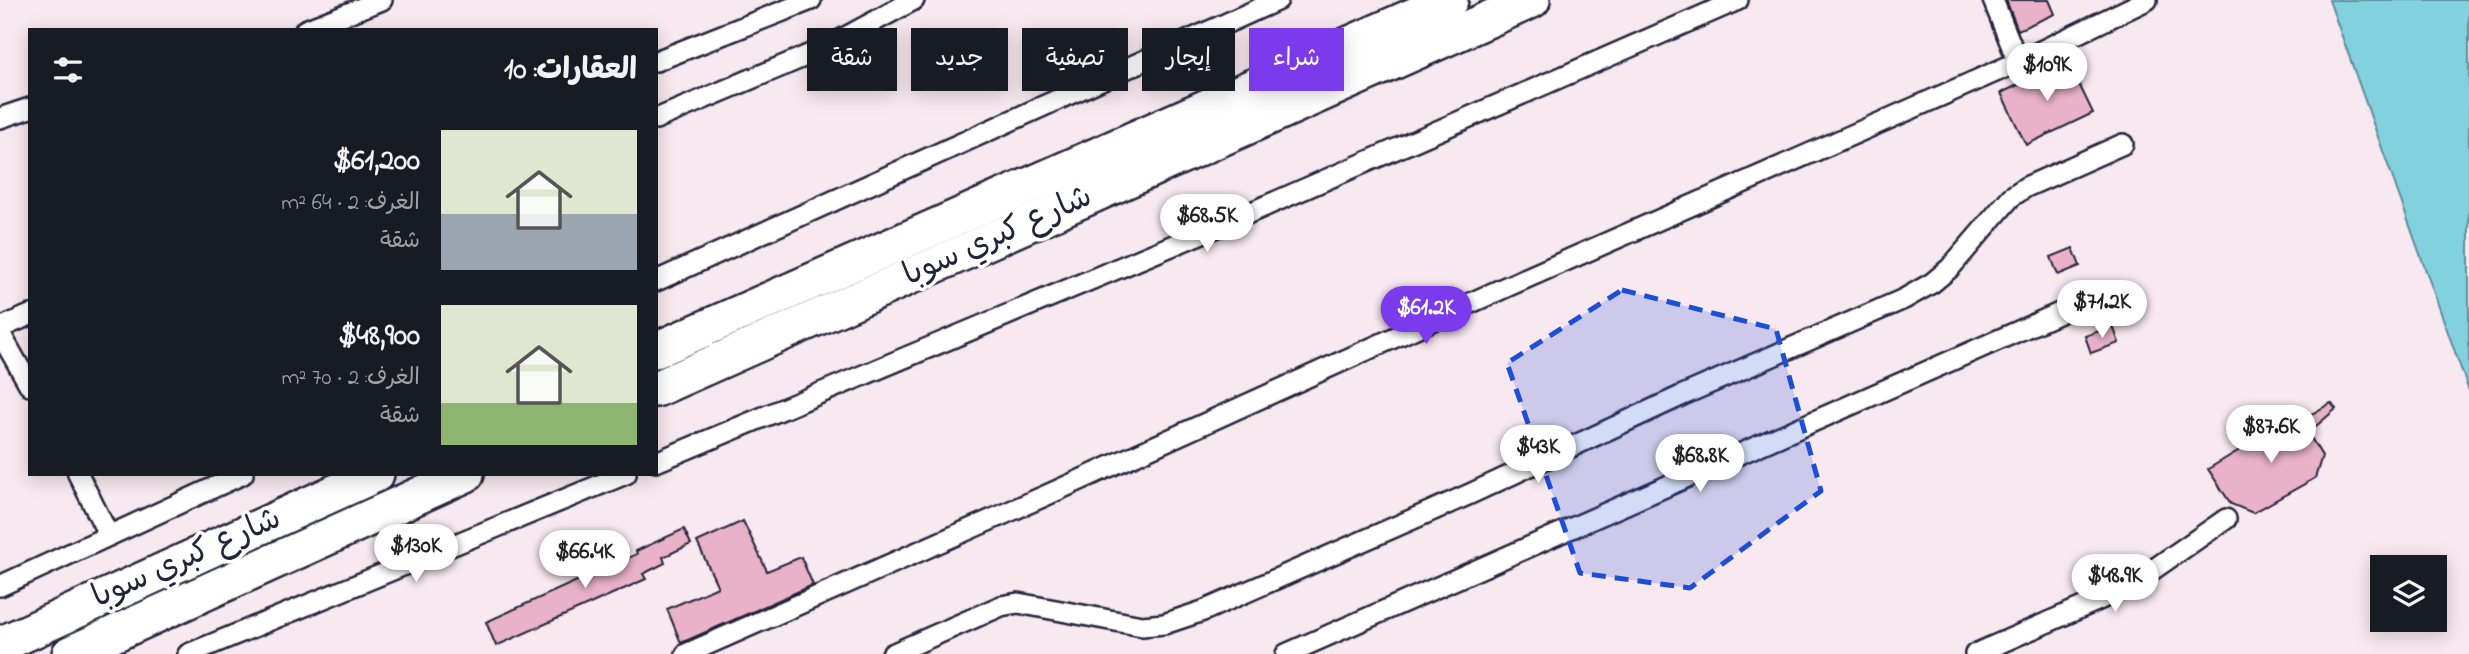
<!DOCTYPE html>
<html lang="ar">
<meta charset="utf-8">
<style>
:root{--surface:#171b24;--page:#20242c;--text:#f1f3f6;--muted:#9ea1a6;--accent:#7c3aed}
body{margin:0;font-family:"Indie Flower","Playpen Sans Arabic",sans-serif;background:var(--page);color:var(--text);direction:rtl;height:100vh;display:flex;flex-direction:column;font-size:26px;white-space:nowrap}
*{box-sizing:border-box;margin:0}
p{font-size:23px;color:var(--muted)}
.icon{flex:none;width:38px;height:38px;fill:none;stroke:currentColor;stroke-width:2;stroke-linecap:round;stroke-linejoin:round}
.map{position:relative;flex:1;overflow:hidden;direction:ltr}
.panel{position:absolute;left:28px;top:28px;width:630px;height:448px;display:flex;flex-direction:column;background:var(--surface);border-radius:0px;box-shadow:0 4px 18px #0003;direction:rtl}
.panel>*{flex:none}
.hud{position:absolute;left:679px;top:28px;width:665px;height:63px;direction:rtl;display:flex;gap:14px}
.tools{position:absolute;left:2370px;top:555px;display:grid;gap:14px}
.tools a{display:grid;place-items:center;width:77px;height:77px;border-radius:0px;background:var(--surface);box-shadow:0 4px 18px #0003;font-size:35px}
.price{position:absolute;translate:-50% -60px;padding:0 16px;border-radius:24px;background:#fff;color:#222;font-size:23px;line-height:46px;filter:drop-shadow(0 2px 4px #0008)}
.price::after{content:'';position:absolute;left:50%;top:42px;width:21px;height:16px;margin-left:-10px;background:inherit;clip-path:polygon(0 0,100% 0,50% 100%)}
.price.current{background:var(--accent);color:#fff}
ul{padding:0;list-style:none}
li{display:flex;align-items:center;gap:21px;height:175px;padding:0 21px}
li span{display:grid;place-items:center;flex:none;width:196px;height:140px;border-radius:0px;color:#555}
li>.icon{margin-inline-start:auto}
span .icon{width:84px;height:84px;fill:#fffc;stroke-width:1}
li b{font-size:30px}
h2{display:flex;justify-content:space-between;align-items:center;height:84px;padding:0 21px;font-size:30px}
.chip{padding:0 24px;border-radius:0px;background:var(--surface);box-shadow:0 4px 18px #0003;font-size:24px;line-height:63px}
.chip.current{background:var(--accent);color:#fff}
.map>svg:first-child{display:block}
.water{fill:#82d2dd;stroke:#5c8c9c;stroke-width:2}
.building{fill:#e9b2c9;stroke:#22223b;stroke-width:2}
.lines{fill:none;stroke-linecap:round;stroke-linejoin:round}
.street-casing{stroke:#22223b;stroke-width:24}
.highway-casing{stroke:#22223b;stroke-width:40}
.street{stroke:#fff;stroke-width:19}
.highway{stroke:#fff;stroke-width:35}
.marked{fill:#1d4ed8;fill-opacity:0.2;stroke:#1d4ed8;stroke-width:5;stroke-dasharray:14 9;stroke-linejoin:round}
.labels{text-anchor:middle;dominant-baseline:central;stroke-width:7;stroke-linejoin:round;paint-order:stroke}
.street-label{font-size:32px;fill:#22223b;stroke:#fff}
</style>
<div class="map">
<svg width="2469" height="654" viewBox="0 0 2469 654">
<rect width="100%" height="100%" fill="#f8e8ef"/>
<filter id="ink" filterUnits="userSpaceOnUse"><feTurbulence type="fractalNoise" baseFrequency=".0143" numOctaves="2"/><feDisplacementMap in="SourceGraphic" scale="14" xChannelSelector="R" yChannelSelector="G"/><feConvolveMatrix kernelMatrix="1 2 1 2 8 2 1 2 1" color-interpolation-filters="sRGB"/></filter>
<g filter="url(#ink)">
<polygon class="water" points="2329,0 2469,0 2469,391"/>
<g class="building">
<polygon points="2006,0 2049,0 2055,14 2018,30"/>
<polygon points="2068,61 2093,113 2026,145 2001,93"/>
<polygon points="2073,248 2080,266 2058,275 2051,257"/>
<polygon points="2113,326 2119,343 2091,353 2085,336"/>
<polygon points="2331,403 2336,409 2308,433 2322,456 2315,478 2253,513 2231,504 2208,469 2276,428 2278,433"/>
<polygon points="743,521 767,571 801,557 813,585 681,643 667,609 718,587 697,542"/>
<polygon points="684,529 691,544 663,557 665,563 643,574 646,579 496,646 486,622 637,554 636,551"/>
</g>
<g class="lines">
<g class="street-casing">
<g id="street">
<polyline points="1993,0 2018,62"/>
<polyline points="305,30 382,0"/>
<polyline points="656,61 811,0"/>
<polyline points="0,118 30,108"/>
<polyline points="656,119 825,48 914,0"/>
<polyline points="656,281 1278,0"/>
<polyline points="0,328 30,315"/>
<polyline points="0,333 30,386"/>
<polyline points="656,462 1231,221 1738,0"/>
<polyline points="78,474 108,534"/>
<polyline points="0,586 243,474"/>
<polyline points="188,654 626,474"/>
<polyline points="686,654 1047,495 1506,287 2018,62 2147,0"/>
<polyline points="892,654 1001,606 1018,603 1142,626 1164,624 1203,611 1470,494 1683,395 1904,299 1932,283 1950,268 2011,197 2026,187 2123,144"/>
<polyline points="1286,654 2098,296"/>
<polyline points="1975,654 2101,599 2151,571 2226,519"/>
</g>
</g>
<g class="highway-casing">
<g id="highway">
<polyline points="656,350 1450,0"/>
<polyline points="656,389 1532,0"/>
<polyline points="0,645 376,474"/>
<polyline points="70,654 466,474"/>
</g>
</g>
<use href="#street" class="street"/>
<use href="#highway" class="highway"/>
</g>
</g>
<path class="marked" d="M1622 290 1776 329 1821 491 1690 588 1580 573 1507 363Z"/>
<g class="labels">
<g class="street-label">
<text transform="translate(998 237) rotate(-24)">شارع كبري سوبا</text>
<text transform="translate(187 559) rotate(-24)">شارع كبري سوبا</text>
</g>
</g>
</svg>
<div class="tools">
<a><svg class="icon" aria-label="layers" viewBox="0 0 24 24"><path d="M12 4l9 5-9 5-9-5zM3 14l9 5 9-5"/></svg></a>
</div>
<b class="price" style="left:2047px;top:103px">$109K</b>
<b class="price" style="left:1207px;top:254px">$68.5K</b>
<b class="price" style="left:2102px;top:340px">$71.2K</b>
<b class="price current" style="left:1426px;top:346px">$61.2K</b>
<b class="price" style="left:2271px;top:465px">$87.6K</b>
<b class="price" style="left:1538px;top:485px">$43K</b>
<b class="price" style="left:1700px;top:494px">$68.8K</b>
<b class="price" style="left:416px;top:584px">$130K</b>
<b class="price" style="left:585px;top:590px">$66.4K</b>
<b class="price" style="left:2115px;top:614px">$48.9K</b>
<div class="hud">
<a class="chip current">شراء</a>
<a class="chip">إيجار</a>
<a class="chip">تصفية</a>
<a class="chip">جديد</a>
<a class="chip">شقة</a>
</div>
<section class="panel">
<h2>العقارات: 10<svg class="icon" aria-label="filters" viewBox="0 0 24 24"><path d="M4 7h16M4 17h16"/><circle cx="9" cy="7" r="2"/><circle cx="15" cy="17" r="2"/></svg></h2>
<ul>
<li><span style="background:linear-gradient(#dfe7d0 60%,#9aa5b1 0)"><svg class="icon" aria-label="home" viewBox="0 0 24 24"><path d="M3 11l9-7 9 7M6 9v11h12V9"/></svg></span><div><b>$61,200</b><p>الغرف: 2 · 64 m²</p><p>شقة</p></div></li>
<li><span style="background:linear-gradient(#dfe7d0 70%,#8fb573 0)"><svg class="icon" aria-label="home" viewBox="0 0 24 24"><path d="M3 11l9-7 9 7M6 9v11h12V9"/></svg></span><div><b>$48,900</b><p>الغرف: 2 · 70 m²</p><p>شقة</p></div></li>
</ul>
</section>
</div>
